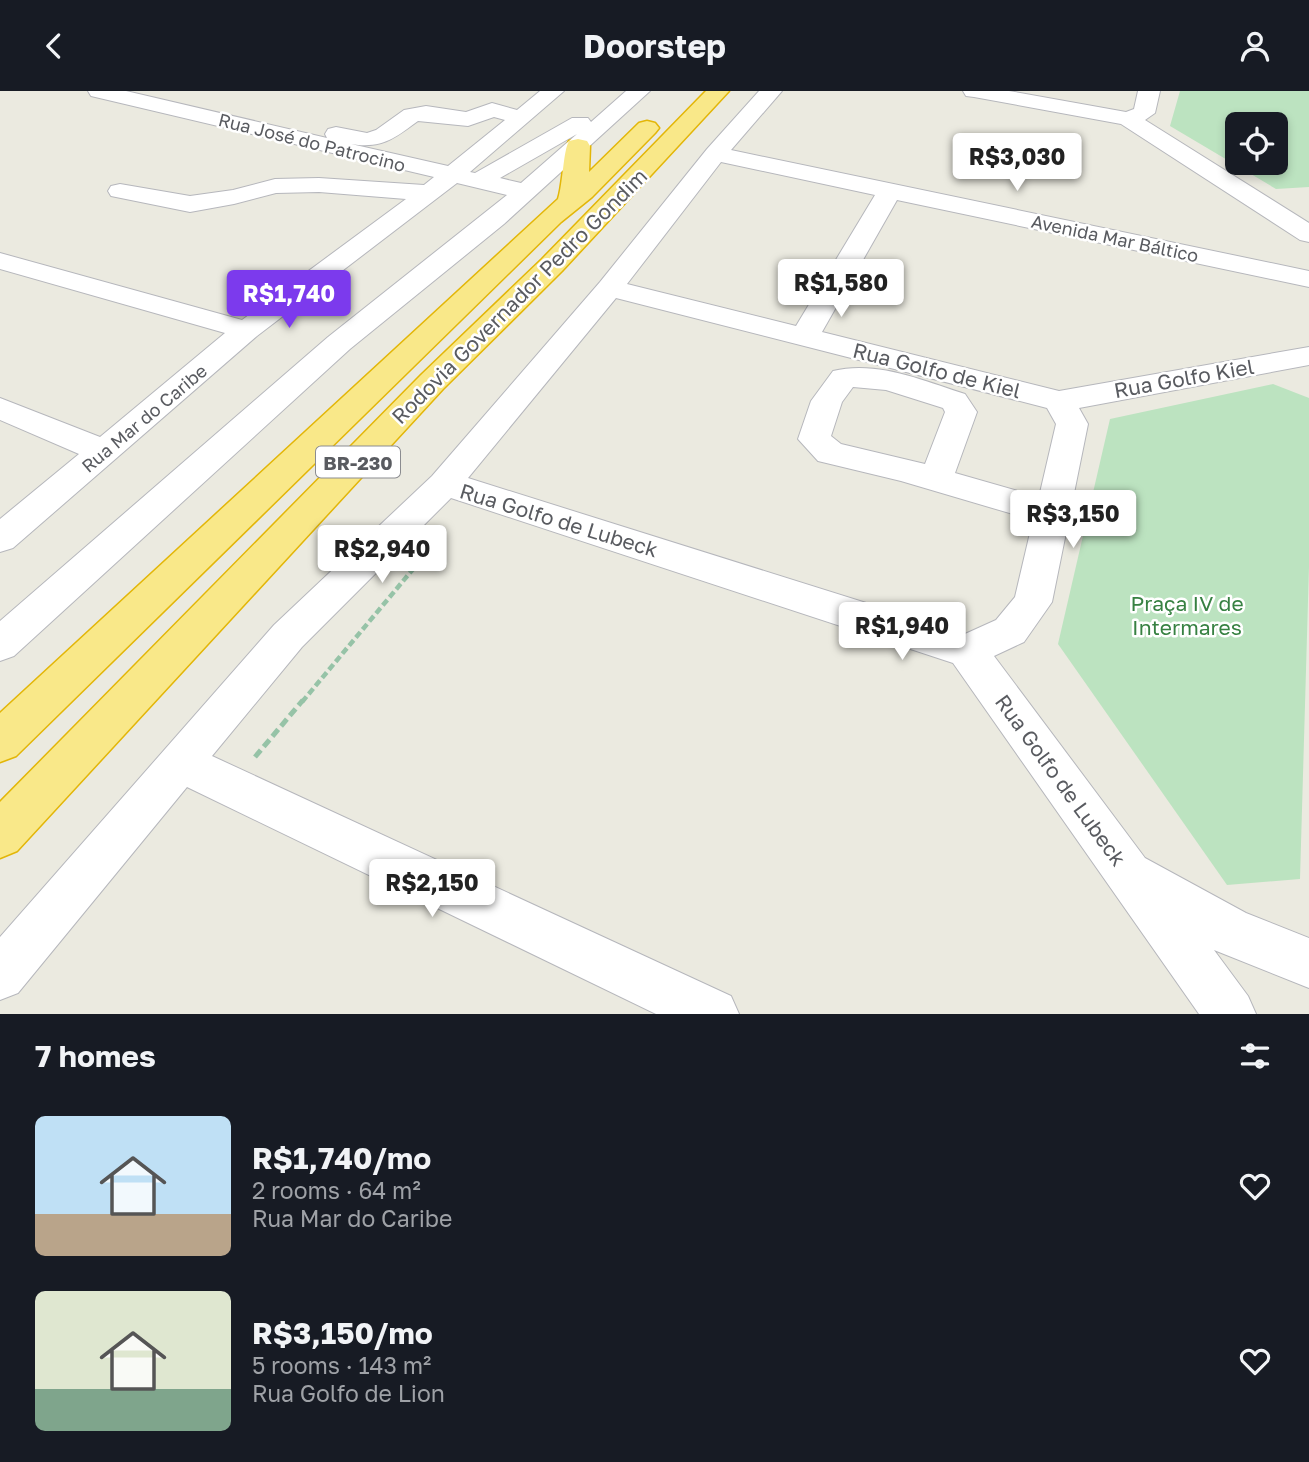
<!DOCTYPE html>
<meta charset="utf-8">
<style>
:root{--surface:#171b24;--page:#20242c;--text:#f1f3f6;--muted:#9ea1a6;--accent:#7c3aed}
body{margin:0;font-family:"Golos Text",sans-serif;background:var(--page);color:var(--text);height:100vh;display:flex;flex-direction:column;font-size:26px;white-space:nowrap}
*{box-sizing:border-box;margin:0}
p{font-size:23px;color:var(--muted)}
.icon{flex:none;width:38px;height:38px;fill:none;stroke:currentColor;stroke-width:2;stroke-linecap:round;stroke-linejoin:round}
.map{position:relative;height:923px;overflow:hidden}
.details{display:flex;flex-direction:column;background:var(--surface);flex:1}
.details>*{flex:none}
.fabs{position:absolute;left:1225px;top:21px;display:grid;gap:14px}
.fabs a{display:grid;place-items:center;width:63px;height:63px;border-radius:10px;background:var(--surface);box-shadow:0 4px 10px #0003;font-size:35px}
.price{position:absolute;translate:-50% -60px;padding:0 16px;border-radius:7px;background:#fff;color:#222;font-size:23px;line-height:46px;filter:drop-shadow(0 2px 4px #0008)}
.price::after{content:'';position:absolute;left:50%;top:42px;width:21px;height:16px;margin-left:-10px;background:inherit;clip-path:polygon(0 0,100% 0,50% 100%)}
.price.active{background:var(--accent);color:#fff}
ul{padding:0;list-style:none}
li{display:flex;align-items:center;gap:21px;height:175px;padding:0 35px}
li span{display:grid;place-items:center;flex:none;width:196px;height:140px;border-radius:10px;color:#555}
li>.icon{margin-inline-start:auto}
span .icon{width:84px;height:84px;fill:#fffc;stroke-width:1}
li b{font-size:30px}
h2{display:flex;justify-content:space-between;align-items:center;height:84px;padding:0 35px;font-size:30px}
header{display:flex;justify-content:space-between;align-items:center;height:91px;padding:0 35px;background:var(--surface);font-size:32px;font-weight:700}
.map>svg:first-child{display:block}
.green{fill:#bce3c0;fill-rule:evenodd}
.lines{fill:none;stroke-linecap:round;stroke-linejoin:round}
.minor-casing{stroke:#b6b7bc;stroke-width:2}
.highway-casing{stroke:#e3b608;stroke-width:3}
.path-far1{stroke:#96c3a7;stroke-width:4.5;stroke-dasharray:7 3.5;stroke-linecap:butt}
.path{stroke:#96c3a7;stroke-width:5;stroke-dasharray:9 4.5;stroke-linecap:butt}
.minor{fill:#fff;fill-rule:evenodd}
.highway{fill:#f9e889;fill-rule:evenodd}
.labels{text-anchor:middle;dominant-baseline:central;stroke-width:5;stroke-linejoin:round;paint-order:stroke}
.far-street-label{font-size:18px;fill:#595b60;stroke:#fff}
.shield{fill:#fff;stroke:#8b8c90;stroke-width:2}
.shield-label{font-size:19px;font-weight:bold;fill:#595b60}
.street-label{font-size:21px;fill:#595b60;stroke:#fff}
.park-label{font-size:21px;fill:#378142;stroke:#fff}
</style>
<header><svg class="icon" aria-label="back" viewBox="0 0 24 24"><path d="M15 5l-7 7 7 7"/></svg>Doorstep<svg class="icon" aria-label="person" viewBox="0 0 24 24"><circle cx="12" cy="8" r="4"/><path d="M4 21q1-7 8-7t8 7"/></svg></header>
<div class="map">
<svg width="1309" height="923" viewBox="0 0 1309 923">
<rect width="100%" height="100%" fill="#ebeae0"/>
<g class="green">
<path d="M1180 0H1309V96L1276 98 1170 35ZM1276 33V72H1237V33Z"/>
<polygon points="1273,293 1309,307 1309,475 1300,788 1227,794 1058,553 1110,328"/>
</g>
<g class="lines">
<g class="minor-casing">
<g id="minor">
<path d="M88 0H126L327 47 325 43 328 38 336 36 367 42 376 39 404 19 426 15 466 21 492 12 517 19 540 0H564L470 81 475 82 572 27H588L591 31 626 0H650L504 133 350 258 14 565 0 570V530L328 246 507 104 457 92 257 245 13 457 0 461V428L79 363 0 329V307L100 346 225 242 0 178V162L242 229 406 108 319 101 276 102 234 113 190 121 111 105 108 100 111 95 120 93 190 105 233 99 275 88 319 87 424 94 434 86 91 5ZM494 26 505 29 448 75 351 53C382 58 395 47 418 30L468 35ZM577 43 521 92 500 87Z"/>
<path d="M759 0H782L731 59 1309 180V196L897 109 822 241 1059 300 1309 256V274L1079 317 1088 333 1052 511 1024 551 994 565 1145 767 1246 822 1309 847V897L1214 859 1248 905 1256 923H1199L953 572 451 407 302 556 212 665 731 905 739 923H656L187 696 18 902 0 909V846L274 534 432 385 600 191 707 58ZM721 71 875 104 796 235 627 193ZM616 207 1047 317 1056 333 1039 406 955 382 977 321 965 303C924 290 877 269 833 280L811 310 798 348 818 370 901 390 1033 429 1015 506 996 529 965 543 468 387ZM853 296 886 299 943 317 945 321 925 373 841 353 831 345 842 311Z"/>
<polygon points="963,0 1009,0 1126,21 1134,18 1138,0 1160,0 1155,22 1145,29 1309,132 1309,151 1300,149 1121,33 974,6 966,5"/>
</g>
</g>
<g class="highway-casing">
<g id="highway">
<polygon points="706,0 729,0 562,180 443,298 17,760 0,767 0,711 421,284 542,168"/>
<path d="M647 30 655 32 659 37 655 42 592 106 561 131 16 665 0 671V622L558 108C563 93 563 60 569 50L578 48 587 50 590 55 589 81 639 32Z"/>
</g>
</g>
<polyline class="path-far1" points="302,611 434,453"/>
<polyline class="path" points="255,666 303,609"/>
<use href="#minor" class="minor"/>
<use href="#highway" class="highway"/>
</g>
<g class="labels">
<g class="far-street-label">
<text transform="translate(312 51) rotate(14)">Rua José do Patrocino</text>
<text transform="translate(1115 147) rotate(12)">Avenida Mar Báltico</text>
<text transform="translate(144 327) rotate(-40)">Rua Mar do Caribe</text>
</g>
<rect class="shield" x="316" y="355.5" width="84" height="31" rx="5"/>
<g class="shield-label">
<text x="358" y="371">BR-230</text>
</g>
<g class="street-label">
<text transform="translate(519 205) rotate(-45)">Rodovia Governador Pedro Gondim</text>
<text transform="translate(937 279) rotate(14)">Rua Golfo de Kiel</text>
<text transform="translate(1184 287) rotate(-10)">Rua Golfo Kiel</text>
<text transform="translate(559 429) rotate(17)">Rua Golfo de Lubeck</text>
<text transform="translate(1061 689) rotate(54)">Rua Golfo de Lubeck</text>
</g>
<g class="park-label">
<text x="1187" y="512">Praça IV de<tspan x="1187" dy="24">Intermares</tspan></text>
</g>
</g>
</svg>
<div class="fabs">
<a><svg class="icon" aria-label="locate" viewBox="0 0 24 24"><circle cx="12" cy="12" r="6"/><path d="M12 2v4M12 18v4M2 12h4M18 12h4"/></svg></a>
</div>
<b class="price" style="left:1017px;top:102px">R$3,030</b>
<b class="price" style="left:841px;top:228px">R$1,580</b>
<b class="price active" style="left:289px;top:239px">R$1,740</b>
<b class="price" style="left:1073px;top:459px">R$3,150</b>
<b class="price" style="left:382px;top:494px">R$2,940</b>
<b class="price" style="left:902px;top:571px">R$1,940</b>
<b class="price" style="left:432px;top:828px">R$2,150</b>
</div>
<section class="details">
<h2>7 homes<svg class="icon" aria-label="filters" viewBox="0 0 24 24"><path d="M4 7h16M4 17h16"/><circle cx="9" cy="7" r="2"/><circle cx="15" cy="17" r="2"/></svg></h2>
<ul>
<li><span style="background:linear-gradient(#bfe0f5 70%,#b9a48a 0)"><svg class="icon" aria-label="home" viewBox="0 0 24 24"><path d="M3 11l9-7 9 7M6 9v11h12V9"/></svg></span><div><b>R$1,740/mo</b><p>2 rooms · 64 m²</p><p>Rua Mar do Caribe</p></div><svg class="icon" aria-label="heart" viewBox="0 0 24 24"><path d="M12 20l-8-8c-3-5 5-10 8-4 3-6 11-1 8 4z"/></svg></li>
<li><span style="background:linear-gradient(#dfe7d0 70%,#7fa58c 0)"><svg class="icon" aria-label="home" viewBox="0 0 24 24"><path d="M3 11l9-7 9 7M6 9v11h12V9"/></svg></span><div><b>R$3,150/mo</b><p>5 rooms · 143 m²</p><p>Rua Golfo de Lion</p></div><svg class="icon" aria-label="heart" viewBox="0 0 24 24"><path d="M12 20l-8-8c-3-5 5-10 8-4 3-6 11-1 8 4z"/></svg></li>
</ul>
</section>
